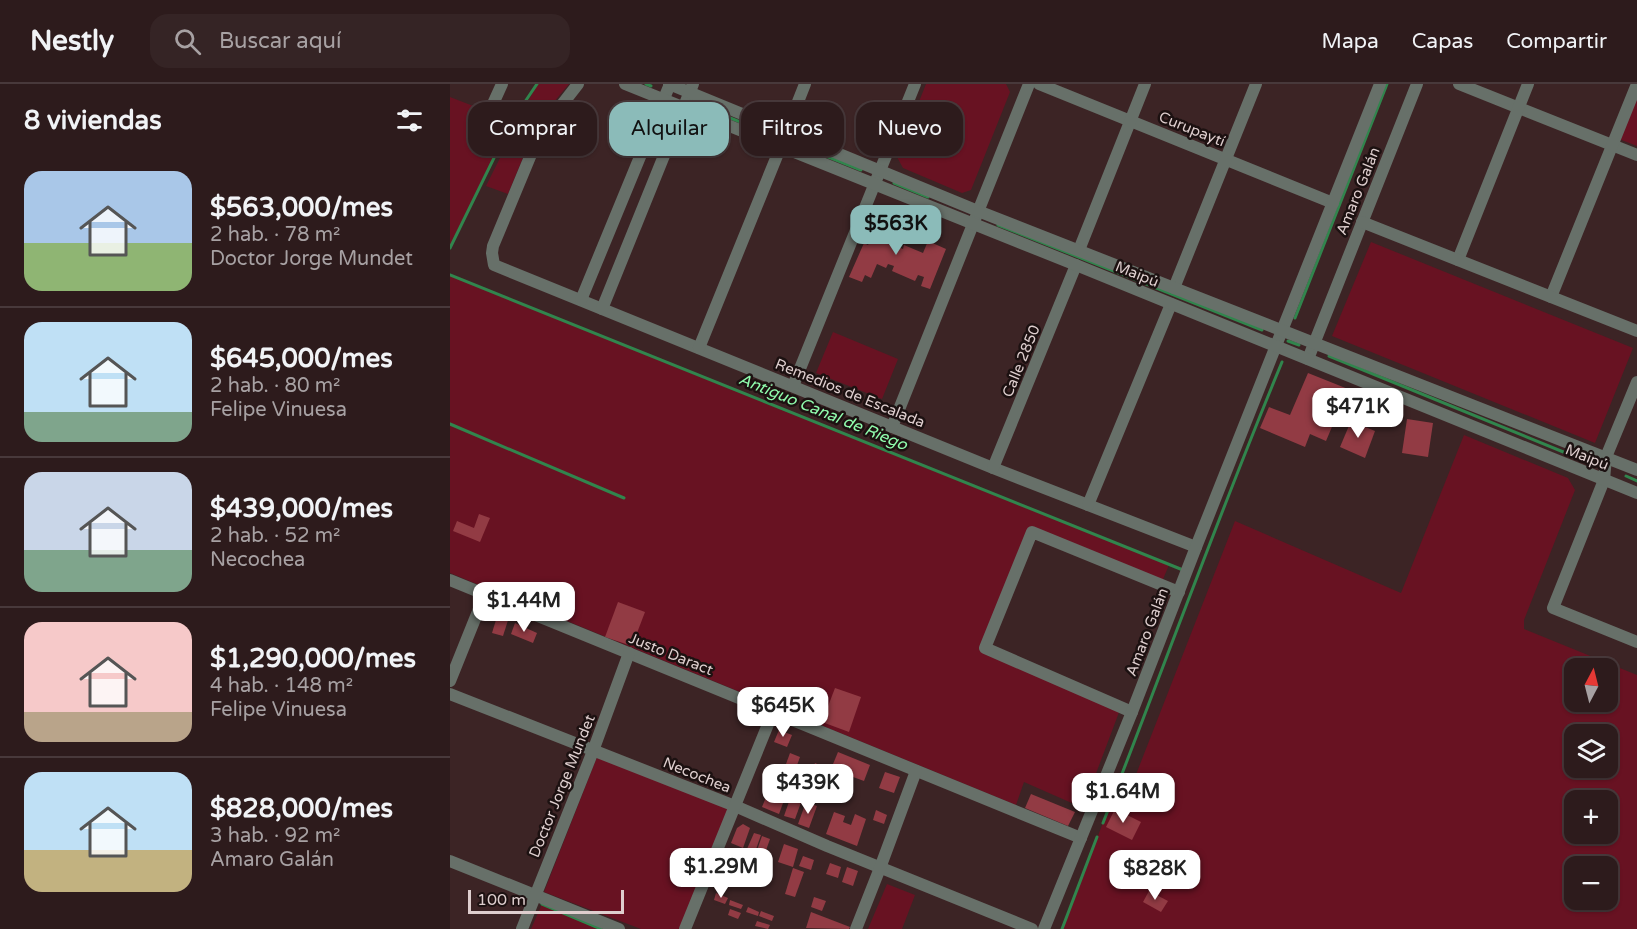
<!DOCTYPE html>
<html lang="es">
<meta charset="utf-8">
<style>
:root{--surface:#2d1b1c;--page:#352425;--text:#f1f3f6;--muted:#a7a1a3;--line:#48393b;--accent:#8bbbb9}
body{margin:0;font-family:"Varela Round",sans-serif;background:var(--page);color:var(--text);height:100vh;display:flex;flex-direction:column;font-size:22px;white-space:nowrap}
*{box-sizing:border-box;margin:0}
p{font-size:20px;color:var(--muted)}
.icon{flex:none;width:33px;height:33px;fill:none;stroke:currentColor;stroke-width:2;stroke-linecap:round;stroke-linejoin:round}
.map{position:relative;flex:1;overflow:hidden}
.details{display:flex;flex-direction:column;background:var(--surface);width:450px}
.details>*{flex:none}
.banner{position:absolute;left:18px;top:18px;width:570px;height:54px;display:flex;gap:12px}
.needle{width:39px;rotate:7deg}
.buttons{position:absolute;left:1114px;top:574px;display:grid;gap:12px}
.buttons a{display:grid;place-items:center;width:54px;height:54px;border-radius:12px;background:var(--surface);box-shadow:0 2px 4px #0004,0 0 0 2px var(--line);font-size:30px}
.scale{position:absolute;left:18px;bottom:15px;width:156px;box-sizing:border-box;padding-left:6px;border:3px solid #decece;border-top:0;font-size:16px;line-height:21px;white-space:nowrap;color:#decece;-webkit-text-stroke:4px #1c1111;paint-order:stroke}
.price{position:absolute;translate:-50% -51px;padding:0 14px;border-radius:12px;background:#fff;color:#222;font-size:20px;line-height:39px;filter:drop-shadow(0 2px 3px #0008)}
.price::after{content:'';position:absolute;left:50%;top:36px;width:18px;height:14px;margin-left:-9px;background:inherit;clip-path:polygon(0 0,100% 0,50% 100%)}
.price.on{background:var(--accent);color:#111}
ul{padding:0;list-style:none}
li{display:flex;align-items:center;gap:18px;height:150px;padding:0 24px}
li+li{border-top:2px solid var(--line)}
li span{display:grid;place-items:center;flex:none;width:168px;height:120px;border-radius:18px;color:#555}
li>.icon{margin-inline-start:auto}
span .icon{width:72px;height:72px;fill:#fffc;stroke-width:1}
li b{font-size:26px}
h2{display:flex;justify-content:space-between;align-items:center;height:72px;padding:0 24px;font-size:26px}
.tag{padding:0 21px;border-radius:18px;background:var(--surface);box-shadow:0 2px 4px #0004,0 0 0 2px var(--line);font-size:21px;line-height:54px}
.tag.on{background:var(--accent);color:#111}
header{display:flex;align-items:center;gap:36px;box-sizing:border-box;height:84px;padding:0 30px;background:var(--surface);border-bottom:2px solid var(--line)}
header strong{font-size:28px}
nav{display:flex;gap:33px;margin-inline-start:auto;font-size:21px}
.search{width:420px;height:54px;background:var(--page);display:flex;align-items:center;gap:15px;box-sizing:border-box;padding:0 21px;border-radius:18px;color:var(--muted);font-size:22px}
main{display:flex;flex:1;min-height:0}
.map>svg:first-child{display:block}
.green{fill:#681222;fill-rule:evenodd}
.water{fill:#31854d}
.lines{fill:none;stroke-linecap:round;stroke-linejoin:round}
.stream{stroke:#31854d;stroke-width:3}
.building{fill:#923b44}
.minor{stroke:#677069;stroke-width:12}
.tertiary{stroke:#677069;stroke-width:12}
.labels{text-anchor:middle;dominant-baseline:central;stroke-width:5;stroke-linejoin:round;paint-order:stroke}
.street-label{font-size:15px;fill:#decece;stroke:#1c1111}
.water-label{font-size:16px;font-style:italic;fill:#91fdae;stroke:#1c1111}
</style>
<header>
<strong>Nestly</strong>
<div class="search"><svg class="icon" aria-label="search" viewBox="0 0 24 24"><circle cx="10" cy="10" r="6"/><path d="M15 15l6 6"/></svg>Buscar aquí</div>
<nav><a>Mapa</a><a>Capas</a><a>Compartir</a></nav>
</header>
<main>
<section class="details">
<h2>8 viviendas<svg class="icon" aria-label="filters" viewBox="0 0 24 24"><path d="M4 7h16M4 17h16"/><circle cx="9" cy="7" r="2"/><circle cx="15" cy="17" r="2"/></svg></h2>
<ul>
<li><span style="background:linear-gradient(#a9c7e8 60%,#8fb573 0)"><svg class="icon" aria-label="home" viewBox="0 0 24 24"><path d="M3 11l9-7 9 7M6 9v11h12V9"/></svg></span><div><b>$563,000/mes</b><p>2 hab. · 78 m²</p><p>Doctor Jorge Mundet</p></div></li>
<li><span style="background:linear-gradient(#bfe0f5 75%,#7fa58c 0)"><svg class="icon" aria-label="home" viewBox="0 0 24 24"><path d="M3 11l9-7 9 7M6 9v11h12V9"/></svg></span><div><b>$645,000/mes</b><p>2 hab. · 80 m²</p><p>Felipe Vinuesa</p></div></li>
<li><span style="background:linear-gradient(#c9d6e8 65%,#7fa58c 0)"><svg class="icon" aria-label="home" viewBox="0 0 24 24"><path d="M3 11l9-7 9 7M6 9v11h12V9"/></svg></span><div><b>$439,000/mes</b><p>2 hab. · 52 m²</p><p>Necochea</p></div></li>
<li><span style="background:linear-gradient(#f6c9c9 75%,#b9a48a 0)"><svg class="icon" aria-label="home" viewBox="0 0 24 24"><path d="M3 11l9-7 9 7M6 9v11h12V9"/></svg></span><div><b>$1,290,000/mes</b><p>4 hab. · 148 m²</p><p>Felipe Vinuesa</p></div></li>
<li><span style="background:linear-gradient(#bfe0f5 65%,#c2b280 0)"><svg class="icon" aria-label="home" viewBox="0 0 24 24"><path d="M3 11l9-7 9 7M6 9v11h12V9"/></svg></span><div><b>$828,000/mes</b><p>3 hab. · 92 m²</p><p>Amaro Galán</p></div></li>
</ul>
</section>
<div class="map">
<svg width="1187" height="845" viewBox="0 0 1187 845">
<rect width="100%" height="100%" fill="#3c2425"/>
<g class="green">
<polygon points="87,0 119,0 88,37 58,110 36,102"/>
<polygon points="476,0 556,0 560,8 521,106 512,109 453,84 447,73"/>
<polygon points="1187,11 1187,62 1169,55"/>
<polygon points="0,13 62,37 0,164"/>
<polygon points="921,158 1183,264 1145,359 882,252"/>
<polygon points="0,191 359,337 719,481 711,500 582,448 535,564 671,623 633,724 574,698 566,721 0,489"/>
<polygon points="383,248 448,275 432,315 366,289"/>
<path d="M1014 351 1118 394 1125 406 1074 536V545L1187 591V845H612L666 705 678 711 785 437 951 509ZM1125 585H1158V618H1125ZM1125 651H1158V684H1125ZM1125 717H1158V750H1125ZM1125 783H1158V816H1125Z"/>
<polygon points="147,673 280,725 230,845 191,845 94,808"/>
<polygon points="437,800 465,811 452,845 418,845"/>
<polygon points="92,820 151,845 81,845"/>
</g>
<polygon class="water" points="282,764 290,766 283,785 275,782"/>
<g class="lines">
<g class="stream">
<polyline points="196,0 201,2"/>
<polyline points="255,24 411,86"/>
<polyline points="444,99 478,113"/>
<polyline points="548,141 812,246"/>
<polyline points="0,164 62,37 87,0"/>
<polyline points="0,191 733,486"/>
<polyline points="845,234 937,0"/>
<polyline points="838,257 849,261"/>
<polyline points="879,272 1133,376"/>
<polyline points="0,340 174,414"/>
<polyline points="1176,392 1187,397"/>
<path d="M653 739C713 585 769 430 832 278"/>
<polyline points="92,820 151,845"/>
<polyline points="612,845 647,753"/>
</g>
</g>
<g class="building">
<polygon points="429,125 437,128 435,135 439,137 434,150 444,154 441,160 453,165 454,161 473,169 478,157 496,165 480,205 471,202 474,193 468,191 465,197 442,187 444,182 438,180 436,184 427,180 421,194 415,191 412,198 399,193 414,159 418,161 421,155 417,154"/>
<polygon points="858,289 898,305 876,357 860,350 855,363 810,344 819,323 840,331"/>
<polygon points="957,335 983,339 978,373 952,369"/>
<polygon points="901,337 925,347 915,374 890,363"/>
<polygon points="29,430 40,434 30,458 3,447 7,437 24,444"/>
<polygon points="168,518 195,528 182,562 155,553"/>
<polygon points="49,526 60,530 53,552 42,549"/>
<polygon points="65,539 87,549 83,559 61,550"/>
<polygon points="385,604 411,613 399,648 372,638"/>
<polygon points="329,646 342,651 337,663 324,658"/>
<polygon points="388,668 420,681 414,697 381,685"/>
<polygon points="340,669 350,673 346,684 336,680"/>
<polygon points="365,679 381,686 378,695 362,689"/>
<polygon points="435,688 450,693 444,709 429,704"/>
<polygon points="323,696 339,703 329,730 312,723"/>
<polygon points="342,709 353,713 345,735 334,732"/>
<polygon points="581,710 625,728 618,742 575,724"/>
<polygon points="356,718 367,722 359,744 348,740"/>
<polygon points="665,725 691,738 682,756 656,743"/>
<polygon points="426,726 437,731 434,740 423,736"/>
<polygon points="384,728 395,732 393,738 401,741 405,730 416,735 407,762 376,750"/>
<polygon points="293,740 300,744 293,764 281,759 287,744"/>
<polygon points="304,749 311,751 305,768 297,765"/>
<polygon points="312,752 320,755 314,772 306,769"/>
<polygon points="334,760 348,765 343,783 328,778"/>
<polygon points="353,772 364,776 361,786 349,782"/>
<polygon points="380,779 391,783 388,794 376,790"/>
<polygon points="397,783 408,787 403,802 392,798"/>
<polygon points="343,784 354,788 345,813 335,810"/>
<polygon points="699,807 718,817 711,828 693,818"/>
<polygon points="266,809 278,814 275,820 264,816"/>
<polygon points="364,813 376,817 372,827 361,823"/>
<polygon points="280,816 293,821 291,825 279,821"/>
<polygon points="298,823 309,828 308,832 296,828"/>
<polygon points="280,825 291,829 288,835 278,831"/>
<polygon points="311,827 324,832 322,837 309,832"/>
<polygon points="361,828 400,843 399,845 356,844"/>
<polygon points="307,837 320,841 318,845 305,842"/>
</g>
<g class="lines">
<g class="minor">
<polyline points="128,0 96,41 87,56 43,162 42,169 44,181 543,384 746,463"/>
<polyline points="589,0 883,119"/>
<polyline points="1009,0 1187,71"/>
<polyline points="42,22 52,0"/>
<polyline points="336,48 355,0"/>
<polyline points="629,166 695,0"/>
<polyline points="1008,176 1078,0"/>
<polyline points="724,204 806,0"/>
<polyline points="1101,213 1187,0"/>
<polyline points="131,216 220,0"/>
<polyline points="152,225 243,0"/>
<polyline points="249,264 331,62"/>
<polyline points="858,275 967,0"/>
<polyline points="1187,298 1156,373 1154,396 1103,524 1187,558"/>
<polyline points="343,302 465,0"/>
<polyline points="442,343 579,0"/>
<polyline points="543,384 626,181"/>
<polyline points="638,421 721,220"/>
<polyline points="0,496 631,754"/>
<polyline points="0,597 35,510"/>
<polyline points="0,610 285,722 377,762 582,845"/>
<polyline points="682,628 535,564 582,448 729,508"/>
<polyline points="0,777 169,845"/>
<polyline points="72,845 143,667 179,569"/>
<polyline points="235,845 323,628"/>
<polyline points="406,845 430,784 466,687"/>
<polyline points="594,845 682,628 746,463 930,0"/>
</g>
<g class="tertiary">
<polyline points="175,0 626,181 1187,409"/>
<polyline points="219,0 528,127 1187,386"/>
<polyline points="912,138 1187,247"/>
</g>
</g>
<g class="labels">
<g class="street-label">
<text transform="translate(742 45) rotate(22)">Curupaytí</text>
<text transform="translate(908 107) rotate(-68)">Amaro Galán</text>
<text transform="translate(687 190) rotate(22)">Maipú</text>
<text transform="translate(571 277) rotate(-68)">Calle 2850</text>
<text transform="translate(400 309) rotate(22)">Remedios de Escalada</text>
<text transform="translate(1137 373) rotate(22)">Maipú</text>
<text transform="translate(697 548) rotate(-69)">Amaro Galán</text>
<text transform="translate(221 570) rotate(22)">Justo Daract</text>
<text transform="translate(247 691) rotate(22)">Necochea</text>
<text transform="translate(112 702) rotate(-68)">Doctor Jorge Mundet</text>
</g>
<g class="water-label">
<text transform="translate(373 328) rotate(22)">Antiguo Canal de Riego</text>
</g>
</g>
</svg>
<div class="buttons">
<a><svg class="needle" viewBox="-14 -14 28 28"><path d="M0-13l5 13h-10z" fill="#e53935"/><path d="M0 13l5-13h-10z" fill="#a7a1a3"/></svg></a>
<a><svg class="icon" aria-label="layers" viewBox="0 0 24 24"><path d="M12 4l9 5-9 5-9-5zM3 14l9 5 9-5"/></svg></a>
<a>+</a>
<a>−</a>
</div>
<div class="scale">100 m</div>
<b class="price on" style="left:446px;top:172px">$563K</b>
<b class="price" style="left:908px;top:355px">$471K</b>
<b class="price" style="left:74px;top:549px">$1.44M</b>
<b class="price" style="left:333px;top:654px">$645K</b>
<b class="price" style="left:358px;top:731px">$439K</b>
<b class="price" style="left:673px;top:740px">$1.64M</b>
<b class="price" style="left:271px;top:815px">$1.29M</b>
<b class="price" style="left:705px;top:817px">$828K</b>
<div class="banner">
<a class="tag">Comprar</a>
<a class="tag on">Alquilar</a>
<a class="tag">Filtros</a>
<a class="tag">Nuevo</a>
</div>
</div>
</main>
